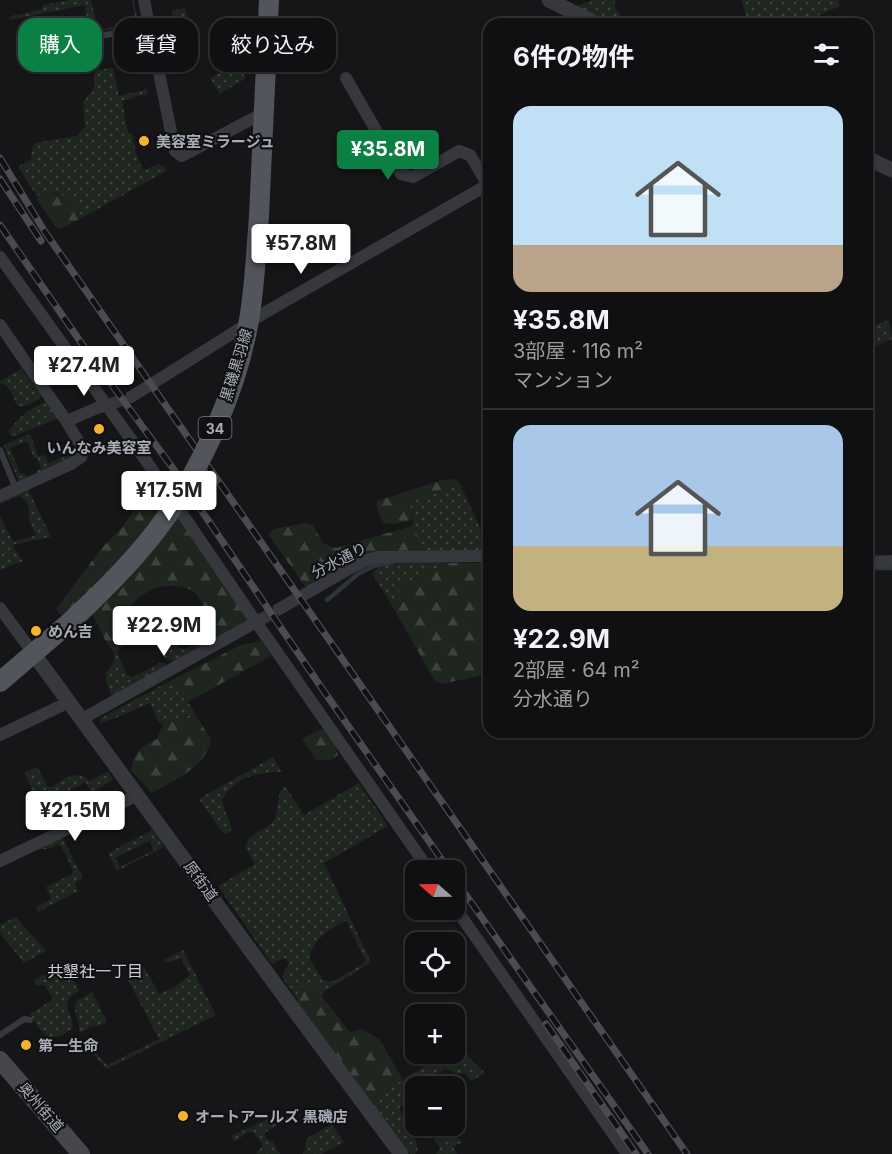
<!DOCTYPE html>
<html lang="ja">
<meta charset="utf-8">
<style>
:root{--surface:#101012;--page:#19191b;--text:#f1f3f6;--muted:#9c9d9f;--line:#303032;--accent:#0b8043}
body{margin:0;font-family:Inter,"Noto Sans JP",sans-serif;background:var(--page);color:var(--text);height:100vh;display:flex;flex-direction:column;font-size:22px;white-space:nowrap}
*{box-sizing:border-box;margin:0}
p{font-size:20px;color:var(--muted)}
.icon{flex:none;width:33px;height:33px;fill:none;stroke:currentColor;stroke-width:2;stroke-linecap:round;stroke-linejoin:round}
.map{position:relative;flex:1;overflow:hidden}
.drawer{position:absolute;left:483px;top:18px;width:390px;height:720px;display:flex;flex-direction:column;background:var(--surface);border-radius:18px;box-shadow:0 2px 4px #0004,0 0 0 2px var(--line)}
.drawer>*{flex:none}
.top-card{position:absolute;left:18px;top:18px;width:375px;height:54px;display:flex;gap:12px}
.needle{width:39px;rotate:290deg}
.buttons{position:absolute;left:405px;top:860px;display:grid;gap:12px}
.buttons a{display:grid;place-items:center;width:60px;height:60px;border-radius:12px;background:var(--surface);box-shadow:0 2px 4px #0004,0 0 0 2px var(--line);font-size:30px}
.price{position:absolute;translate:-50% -51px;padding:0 14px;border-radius:6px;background:#fff;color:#222;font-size:20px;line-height:39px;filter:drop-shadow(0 2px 3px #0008)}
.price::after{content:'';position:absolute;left:50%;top:36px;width:18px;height:14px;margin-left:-9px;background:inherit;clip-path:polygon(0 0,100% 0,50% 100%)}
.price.current{background:var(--accent);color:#fff}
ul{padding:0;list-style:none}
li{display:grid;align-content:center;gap:12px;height:318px;padding:0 30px}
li+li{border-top:2px solid var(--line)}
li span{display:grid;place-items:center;height:186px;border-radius:18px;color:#555}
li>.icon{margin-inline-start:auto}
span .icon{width:108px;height:108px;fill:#fffc;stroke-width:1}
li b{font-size:26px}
h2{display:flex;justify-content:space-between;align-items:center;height:72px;padding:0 30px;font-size:26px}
.tag{padding:0 21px;border-radius:18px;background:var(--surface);box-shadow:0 2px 4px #0004,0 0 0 2px var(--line);font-size:21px;line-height:54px}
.tag.current{background:var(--accent);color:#fff}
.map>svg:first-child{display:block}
.grass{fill:url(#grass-dots);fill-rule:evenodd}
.forest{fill:url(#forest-firs)}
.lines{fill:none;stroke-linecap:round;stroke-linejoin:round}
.stream{stroke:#2c353c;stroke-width:4.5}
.minor-tunnel{stroke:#333438;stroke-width:12;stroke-dasharray:12 6;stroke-linecap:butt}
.service{stroke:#37383d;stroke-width:6}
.minor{stroke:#37383d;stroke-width:12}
.tertiary{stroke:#37383d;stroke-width:15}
.secondary{stroke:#45474d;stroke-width:18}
.primary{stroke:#53555c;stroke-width:20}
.rail-casing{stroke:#4a4c52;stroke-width:7}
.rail{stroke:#111113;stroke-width:4.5;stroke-dasharray:14;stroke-linecap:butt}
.primary-bridge{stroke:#53555c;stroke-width:20}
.poi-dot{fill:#f7b22f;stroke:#111113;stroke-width:2}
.labels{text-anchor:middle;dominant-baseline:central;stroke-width:4.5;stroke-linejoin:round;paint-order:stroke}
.shield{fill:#111113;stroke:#7b7e86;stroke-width:1.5}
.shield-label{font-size:14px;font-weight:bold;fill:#a8adb8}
.poi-label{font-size:15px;font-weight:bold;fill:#a8adb8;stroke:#111113;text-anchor:start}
.street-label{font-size:15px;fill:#a8adb8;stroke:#111113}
.neighbourhood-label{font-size:16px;fill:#c9ccd4;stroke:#111113}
</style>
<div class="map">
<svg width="892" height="1154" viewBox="0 0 892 1154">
<defs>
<pattern id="grass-dots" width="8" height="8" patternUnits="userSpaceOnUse" patternTransform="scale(1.5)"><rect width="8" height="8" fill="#1e261f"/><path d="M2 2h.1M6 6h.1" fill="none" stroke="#3c433d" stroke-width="1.8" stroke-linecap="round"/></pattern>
<pattern id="forest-firs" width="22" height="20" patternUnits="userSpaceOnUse" patternTransform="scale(1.5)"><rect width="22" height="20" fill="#1e261f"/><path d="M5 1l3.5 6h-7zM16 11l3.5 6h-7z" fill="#3c433d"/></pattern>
</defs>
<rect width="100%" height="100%" fill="#161618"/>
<g class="grass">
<polygon points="70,0 91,0 98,30 136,23 132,0 134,0 138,25 92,33 90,29 84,5 10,20 9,17 42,9 43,5"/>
<path d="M592 0H618L615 1 614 5C618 13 623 17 627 24H606L573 8Z"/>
<polygon points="742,0 838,0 840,6 799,24 743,24 746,17"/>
<polygon points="185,8 194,40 183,43 182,39 162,44 157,41 174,37 172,26 174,24 172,11"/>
<polygon points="237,63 246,78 220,94 210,78"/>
<path d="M113 68 119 96 147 89V94L122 101 128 133H132L136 154 143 170 159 164 165 167 166 171 80 219C78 197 57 188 37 196L18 167 31 159 32 148 35 143 77 136 85 127 83 102 94 88V75L96 70Z"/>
<path d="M889 320C889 327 892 332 892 339L867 350V328Z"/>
<path d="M21 369 42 396C35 402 28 406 18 407 13 397 12 389 2 383L0 384V381Z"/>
<path d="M47 401 59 418 11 437 9 431C18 417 32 407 47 401Z"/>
<path d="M30 434 38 456 45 455 48 463C56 462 61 455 69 456L71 454V450L75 449 74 457 38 475 36 472 41 468 37 458H34L28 443 24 442 10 448 20 473H24L28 478 19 482 3 445Z"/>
<polygon points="460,484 489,547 489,553 420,552 416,530 412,526 415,513 408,504 411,500"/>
<polygon points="28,489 51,537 15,544 13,547 23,561 0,570 0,516 13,542 36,535 29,521 29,507 25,500 19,496 0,504 0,501"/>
<path d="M413 562 449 563 403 584 391 604 372 573C381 563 400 563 413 562Z"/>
<polygon points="174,607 177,608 183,621 172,626 171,632 177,646 184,649 213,638 216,634 220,638 176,662 166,659 151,640 147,632 150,623"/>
<path d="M118 652V654L127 675 133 677 160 663H165L166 669 112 697 106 680V672C112 667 115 661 114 653Z"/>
<polygon points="172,680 180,695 188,702 197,717 179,719 163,725 158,721 150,703 118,717 100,723 101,718"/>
<path d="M273 757 282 772C256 773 236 776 222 800 224 811 230 819 232 830L226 834 222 832 199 799Z"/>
<path d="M37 767 48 787H51C63 780 78 768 89 781L108 771 113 780 93 792 101 808 92 812 85 797 91 793 86 782 41 806 24 773Z"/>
<path d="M359 783 388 826 324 863 371 962 302 1006 282 977 289 962 284 958 272 964 218 886 255 864 245 847C252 827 267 833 275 818 281 806 274 797 285 786L304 815ZM346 920 366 962 332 982 323 980 309 958C316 936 328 931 346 920Z"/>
<path d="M152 830 155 833 164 847 117 871 108 853ZM149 841 154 850 120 867 115 858Z"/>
<polygon points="62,837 83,878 75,883 78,891 38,912 36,907 51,899 46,887 72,874 73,870 61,846 58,844 51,848 38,850 37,848"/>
<polygon points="16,917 46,951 24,963 0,933 0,925"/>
<polygon points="183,950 216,1015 107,1069 91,1052 94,1050 107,1065 159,1039 126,976 144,967 159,994 174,987 190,975 181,958 171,962 165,962 164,960"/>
<path d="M66 964 79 991C57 1004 72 1008 73 1027 69 1031 66 1033 61 1035 45 1044 38 1026 30 1014L52 1000V997L44 985 36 986 34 980Z"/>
<polygon points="92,992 107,1022 99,1026 91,1026 82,1032 79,1031 79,1024 74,1007 77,1001"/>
<polygon points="463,1042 466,1045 468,1057 485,1073 471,1081 465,1073 457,1074 446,1069 418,1084 418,1086 416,1086 415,1099 399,1108 416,1141 418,1152 415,1154 410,1154 370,1100 446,1053 454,1053 455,1047"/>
<polygon points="281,1113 286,1121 264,1133 268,1140 273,1142 280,1154 257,1154 256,1152 261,1148 262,1144 254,1133 248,1132 234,1142 231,1136"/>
<polygon points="332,1124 344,1142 322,1154 303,1154 305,1149 306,1139"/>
<polygon points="442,1133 452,1133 462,1142 453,1147 457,1154 436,1154 440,1149 434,1139"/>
</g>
<g class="forest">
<path d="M43 193C63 193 78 196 80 219L60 229 56 227 37 200V196Z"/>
<path d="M453 479 458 481 460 484 411 500 408 504 415 513 413 519C404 523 394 525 384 523 380 517 375 508 377 501L443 480Z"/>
<polygon points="157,483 168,498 139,538 115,566 62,617 56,609 100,550 123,526 153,484"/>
<path d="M179 516 250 621 220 638C208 628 206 605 195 593 187 585 170 585 159 587 152 588 140 596 135 601 129 606 126 614 123 621L128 628C125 638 125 650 114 653L104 638 93 615C125 585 153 552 179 516Z"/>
<polygon points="306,523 313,525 323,543 336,548 412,526 416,530 420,552 380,552 307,589 268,534 273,529"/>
<polygon points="448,563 489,563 489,674 441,684 435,681 391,604 403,584"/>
<polygon points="262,641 271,656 188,702 180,695 172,680 241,645"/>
<path d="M197 717 211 740C205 768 174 780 152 793L131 770C135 750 140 748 157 739L163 725 179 719Z"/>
<polygon points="321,729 326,730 334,742 338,755 331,760 316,760 302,739"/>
<polygon points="304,985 314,985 320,988 323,998 350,1032 362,1029 380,1040 403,1080 370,1100 299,1006 297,994"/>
</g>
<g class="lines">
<g class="stream">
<polyline points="867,568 892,568"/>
<polyline points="327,600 358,574 374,566 393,562"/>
</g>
<g class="minor-tunnel">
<polyline points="111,404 131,397"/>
<polyline points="260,620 279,609"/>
</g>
<g class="service">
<polyline points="89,38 150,27"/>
<polyline points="155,50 180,44"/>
<polyline points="0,450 16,489"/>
<polyline points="0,1035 24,1019 30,1020"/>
</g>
<g class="minor">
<polyline points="144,0 175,151 182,156 265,112"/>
<polyline points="346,78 401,174 413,177 459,151 470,155 488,185"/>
<polyline points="0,257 138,449 256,622 429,870"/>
<polyline points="0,325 65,419 83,449 81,457 71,464 0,496"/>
<polyline points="131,397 266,312 489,184"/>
<polyline points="67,421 97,408 111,404"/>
<polyline points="867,562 892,561"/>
<polyline points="0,608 33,653"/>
<polyline points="279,609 354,566 367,560 378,557 489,556"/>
<polyline points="82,719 260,620"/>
<polyline points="0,735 69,702"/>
<polyline points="0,861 138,795"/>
<polyline points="454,906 627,1154"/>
</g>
<g class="tertiary">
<polyline points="549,0 597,24"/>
<polyline points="867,158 892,170"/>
<polyline points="33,653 300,1018 401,1154"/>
</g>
<polyline class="secondary" points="0,1060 81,1154"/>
<g class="primary">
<polyline points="259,216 269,0"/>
<polyline points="0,682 70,622 89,604"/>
</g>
<g class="rail-casing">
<g id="rail">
<polyline points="0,158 45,232 687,1154"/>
<polyline points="0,179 41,241"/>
<polyline points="0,225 82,344 172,467 323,690 449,870"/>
<polyline points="454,878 648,1154"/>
<polyline points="546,1024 636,1154"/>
</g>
</g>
<use href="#rail" class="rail"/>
<path class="primary-bridge" d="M89 604C113 581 136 557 156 531 200 473 237 391 249 320 255 286 256 251 259 216"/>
</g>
<g class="poi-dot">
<circle cx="144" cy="141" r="6"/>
<circle cx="99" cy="429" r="6"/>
<circle cx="36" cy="631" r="6"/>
<circle cx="26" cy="1045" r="6"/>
<circle cx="183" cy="1116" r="6"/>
</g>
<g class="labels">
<rect class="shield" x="198.5" y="417" width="33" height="22" rx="4.5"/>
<g class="shield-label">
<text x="215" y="428">34</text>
</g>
<g class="poi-label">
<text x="156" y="141">美容室ミラージュ</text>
<text x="99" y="447" text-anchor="middle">いんなみ美容室</text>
<text x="48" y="631">めん吉</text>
<text x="38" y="1045">第一生命</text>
<text x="195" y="1116">オートアールズ 黒磯店</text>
</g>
<g class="street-label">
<text transform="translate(236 365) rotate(-73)">黒磯黒羽線</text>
<text transform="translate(339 560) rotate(-27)">分水通り</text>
<text transform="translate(201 881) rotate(54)">原街道</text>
<text transform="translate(41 1107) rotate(49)">奥州街道</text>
</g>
<g class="neighbourhood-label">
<text x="95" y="971">共墾社一丁目</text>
</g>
</g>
</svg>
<div class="buttons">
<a><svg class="needle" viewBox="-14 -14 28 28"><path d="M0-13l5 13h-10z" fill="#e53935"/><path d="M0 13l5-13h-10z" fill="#9c9d9f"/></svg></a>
<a><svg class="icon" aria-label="locate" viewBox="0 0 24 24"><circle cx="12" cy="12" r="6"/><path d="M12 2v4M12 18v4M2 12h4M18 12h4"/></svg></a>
<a>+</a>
<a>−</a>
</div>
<b class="price current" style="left:388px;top:181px">¥35.8M</b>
<b class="price" style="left:301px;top:275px">¥57.8M</b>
<b class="price" style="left:84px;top:397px">¥27.4M</b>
<b class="price" style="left:169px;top:522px">¥17.5M</b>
<b class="price" style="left:164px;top:657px">¥22.9M</b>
<b class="price" style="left:75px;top:842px">¥21.5M</b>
<div class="top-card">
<a class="tag current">購入</a>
<a class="tag">賃貸</a>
<a class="tag">絞り込み</a>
</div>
<section class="drawer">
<h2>6件の物件<svg class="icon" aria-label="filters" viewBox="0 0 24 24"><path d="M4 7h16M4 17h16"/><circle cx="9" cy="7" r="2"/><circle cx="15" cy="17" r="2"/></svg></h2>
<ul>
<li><span style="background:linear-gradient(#bfe0f5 75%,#b9a48a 0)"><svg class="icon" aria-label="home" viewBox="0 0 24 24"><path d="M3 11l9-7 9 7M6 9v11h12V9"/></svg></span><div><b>¥35.8M</b><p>3部屋 · 116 m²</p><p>マンション</p></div></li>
<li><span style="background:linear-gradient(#a9c7e8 65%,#c2b280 0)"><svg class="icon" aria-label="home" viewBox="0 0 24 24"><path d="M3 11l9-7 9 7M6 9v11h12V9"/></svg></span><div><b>¥22.9M</b><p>2部屋 · 64 m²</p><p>分水通り</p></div></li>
</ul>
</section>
</div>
